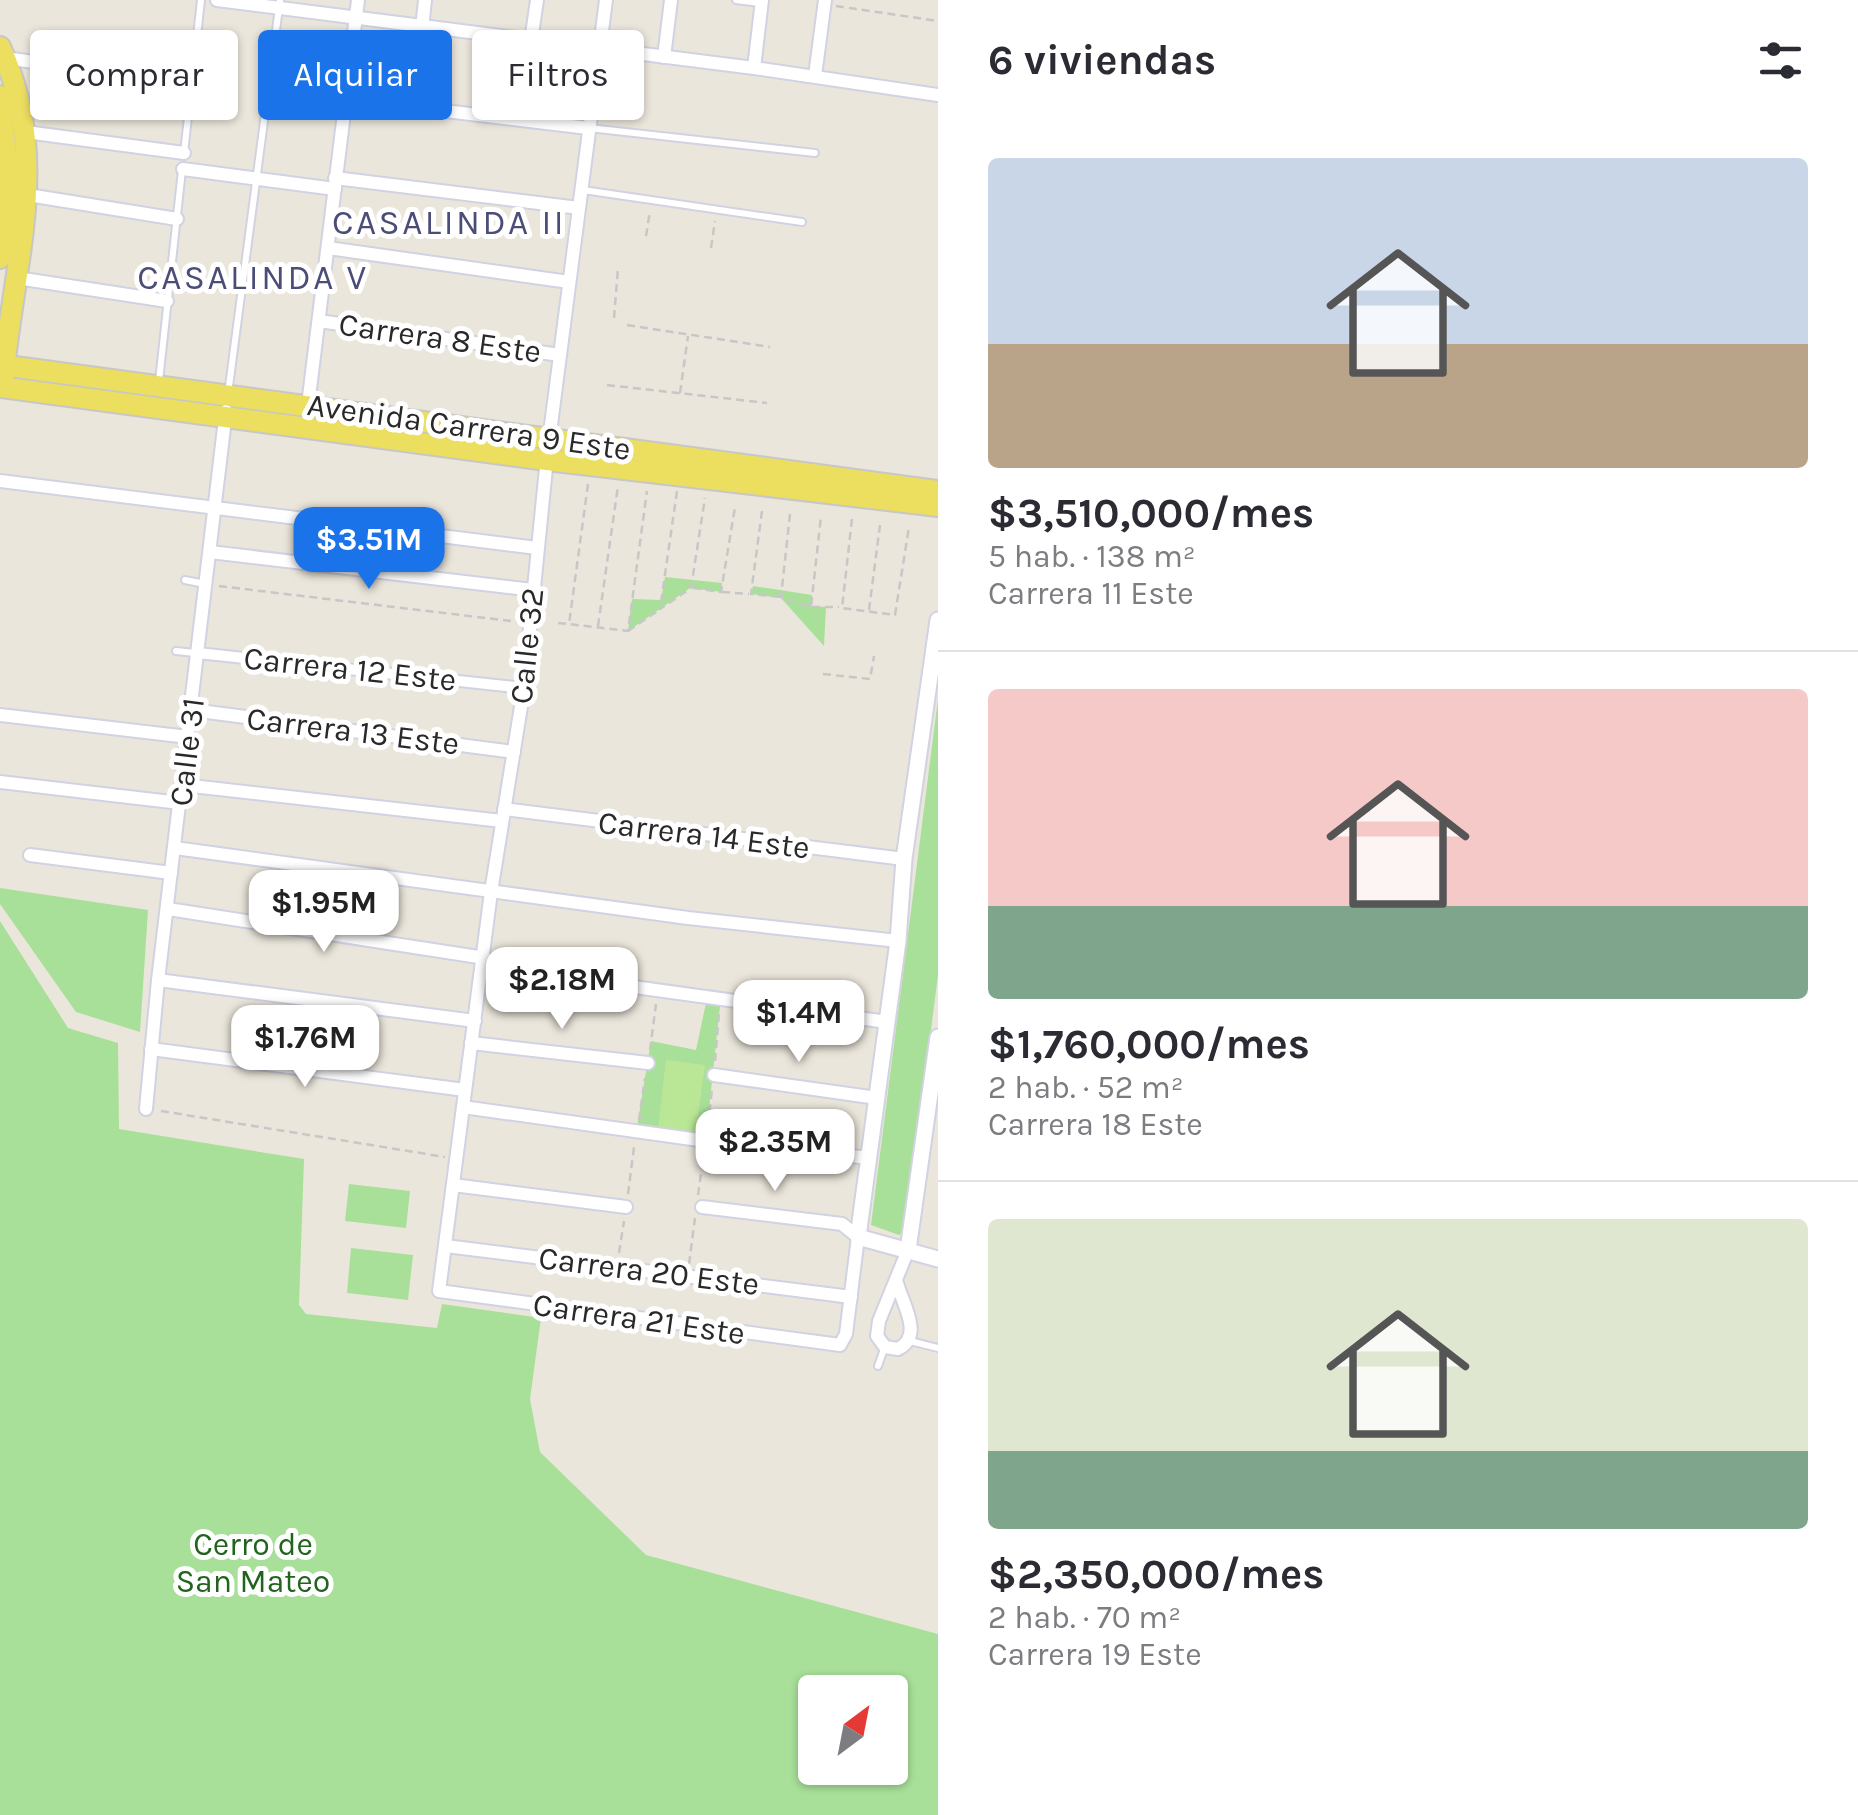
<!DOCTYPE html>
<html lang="es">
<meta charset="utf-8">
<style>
:root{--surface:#fff;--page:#f2f2f3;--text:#2b2b33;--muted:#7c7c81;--line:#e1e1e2;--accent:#1a73e8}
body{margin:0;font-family:Karla,sans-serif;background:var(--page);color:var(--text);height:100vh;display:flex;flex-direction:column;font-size:38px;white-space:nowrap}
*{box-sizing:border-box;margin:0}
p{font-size:32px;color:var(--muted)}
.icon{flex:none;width:55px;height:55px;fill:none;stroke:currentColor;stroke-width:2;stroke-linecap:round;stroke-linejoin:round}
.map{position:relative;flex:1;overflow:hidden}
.drawer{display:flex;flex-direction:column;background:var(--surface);width:920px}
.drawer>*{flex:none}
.banner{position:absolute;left:30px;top:30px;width:758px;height:90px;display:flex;gap:20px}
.needle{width:65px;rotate:32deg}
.buttons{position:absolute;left:798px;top:1675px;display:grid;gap:20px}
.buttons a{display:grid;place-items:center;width:110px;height:110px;border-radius:10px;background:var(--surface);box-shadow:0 2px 8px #0004;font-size:50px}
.price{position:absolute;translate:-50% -85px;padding:0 22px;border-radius:20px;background:#fff;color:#222;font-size:32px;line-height:65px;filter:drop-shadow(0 2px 5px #0008)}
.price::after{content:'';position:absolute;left:50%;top:60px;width:30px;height:22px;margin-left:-15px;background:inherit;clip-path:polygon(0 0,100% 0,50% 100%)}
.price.current{background:var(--accent);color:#fff}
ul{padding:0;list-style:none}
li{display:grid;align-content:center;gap:20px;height:530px;padding:0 50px}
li+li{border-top:2px solid var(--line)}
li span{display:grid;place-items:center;height:310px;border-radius:10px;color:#555}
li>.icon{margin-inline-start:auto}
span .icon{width:180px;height:180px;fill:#fffc;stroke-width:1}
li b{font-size:42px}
h2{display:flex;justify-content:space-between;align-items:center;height:120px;padding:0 50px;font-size:42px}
.tag{padding:0 35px;border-radius:10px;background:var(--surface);box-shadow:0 2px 8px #0004;font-size:35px;line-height:90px}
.tag.current{background:var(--accent);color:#fff}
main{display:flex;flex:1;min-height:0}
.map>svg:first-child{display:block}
.green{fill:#a8e099;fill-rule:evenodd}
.pitch{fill:#bae795}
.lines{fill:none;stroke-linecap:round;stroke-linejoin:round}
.service-casing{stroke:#d1d2e2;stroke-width:10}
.pedestrian-casing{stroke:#d1d2e2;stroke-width:14}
.minor-casing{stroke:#d1d2e2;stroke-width:16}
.tertiary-casing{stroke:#d1d2e2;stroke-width:19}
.primary-casing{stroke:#c7c7c7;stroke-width:24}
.path{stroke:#c7c7c7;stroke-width:2.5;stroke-dasharray:8 5;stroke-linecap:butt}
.service{stroke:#fff;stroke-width:6}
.pedestrian{stroke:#fff;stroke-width:10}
.minor{stroke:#fff;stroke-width:12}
.tertiary{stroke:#fff;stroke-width:15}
.primary{stroke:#ecde5f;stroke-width:20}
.labels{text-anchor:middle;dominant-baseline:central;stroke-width:10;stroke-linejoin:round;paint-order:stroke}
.street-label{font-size:32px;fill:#292929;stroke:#fff}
.park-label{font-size:32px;fill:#21641c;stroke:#fff}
.neighbourhood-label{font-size:35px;letter-spacing:2.5px;fill:#4b4d78;stroke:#fff}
</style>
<main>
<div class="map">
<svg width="938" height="1815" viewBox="0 0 938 1815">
<rect width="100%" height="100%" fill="#ebe6db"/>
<g class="green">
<polygon points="665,577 722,583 721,592 690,588 628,631 632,599 661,600"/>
<polygon points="753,586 812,595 811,606 826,607 824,646 781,598 751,594"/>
<polygon points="938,699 938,975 905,1231 899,1235 871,1225"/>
<polygon points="0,888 148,910 140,1032 76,1012 0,904"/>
<path d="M0 921 68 1028 118 1043 119 1129 304 1159 299 1305 306 1314 437 1328 442 1304 541 1318 530 1399 540 1452 646 1555 938 1634V1815H0ZM815 1692H890V1768H815Z"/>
<polygon points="706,1003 720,1006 706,1138 637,1127 651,1041 696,1050"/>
<polygon points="349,1184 410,1191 406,1228 345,1221"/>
<polygon points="351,1248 413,1255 408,1300 347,1293"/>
</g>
<polygon class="pitch" points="666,1060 705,1065 695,1137 658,1131"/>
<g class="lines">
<g class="service-casing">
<g id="service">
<polyline points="736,0 760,3"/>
<polyline points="589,128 815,153"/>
<polyline points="184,153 201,0"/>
<polyline points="583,190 802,222"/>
<polyline points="159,381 182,170"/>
<polyline points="228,394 280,0"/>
<polyline points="185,580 205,584"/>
<polyline points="176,651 195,653"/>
<polyline points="910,1341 938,1348"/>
<polyline points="878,1366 884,1349"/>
</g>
</g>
<g class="pedestrian-casing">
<polyline id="pedestrian" points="198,653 524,688"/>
</g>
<g class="minor-casing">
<g id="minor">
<polyline points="217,0 754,68 938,95"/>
<polyline points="606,0 548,448 524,688 491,892 439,1291 840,1345 846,1334 858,1237 842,1224 702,1207"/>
<polyline points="422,28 425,0"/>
<polyline points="531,41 537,0"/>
<polyline points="664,57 671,0"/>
<polyline points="5,58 192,84"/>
<polyline points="754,68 762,0"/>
<polyline points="815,76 825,0"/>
<polyline points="345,99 588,128"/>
<polyline points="26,132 184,153"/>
<polyline points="183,169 335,189"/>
<polyline points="335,178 579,208"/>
<polyline points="28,195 177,219"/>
<polyline points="328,248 569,282"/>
<polyline points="17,278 167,301"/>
<polyline points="319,321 560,355"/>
<polyline points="308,405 358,0"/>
<polyline points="0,481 537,548"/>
<polyline points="210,552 533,590"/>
<polyline points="192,710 514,752"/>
<polyline points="0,715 188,737"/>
<polyline points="0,782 180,803"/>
<polyline points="183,785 502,821"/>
<polyline points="504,809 904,859"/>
<polyline points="175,848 688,918 898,941"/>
<polyline points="30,855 171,873"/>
<polyline points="168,909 485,958"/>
<polyline points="483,966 887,1022"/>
<polyline points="158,980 475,1021"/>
<polyline points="471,1043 648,1063"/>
<polyline points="151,1049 465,1090"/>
<polyline points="714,1075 877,1098"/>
<polyline points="463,1107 706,1141 870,1158"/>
<polyline points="146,1109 158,980 226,411"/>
<polyline points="453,1185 626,1207"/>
<polyline points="446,1246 851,1297"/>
<path d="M897 1283C903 1305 924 1336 898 1349L885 1347 877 1336 879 1321 908 1250"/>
</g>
</g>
<g class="tertiary-casing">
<g id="tertiary">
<polyline points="938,620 904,859 898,941 858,1237 938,1259"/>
<polyline points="908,1250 938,1037"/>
</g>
</g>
<g class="primary-casing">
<g id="primary">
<path d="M0 47C52 157 13 264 3 379"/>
<polyline points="0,96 9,186 0,258"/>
<polyline points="0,365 938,491"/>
<polyline points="0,387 547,460 938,506"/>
</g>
</g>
<g class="path">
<polyline points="836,6 938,21"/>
<polyline points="646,236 650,211"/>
<polyline points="711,248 715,221"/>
<polyline points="614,318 618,268"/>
<polyline points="627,325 770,347"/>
<polyline points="607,385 767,403"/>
<polyline points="680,393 688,336"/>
<polyline points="588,484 569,624 628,631 647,491"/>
<polyline points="677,491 660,609 691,588 705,498"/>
<polyline points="762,511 751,594 781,597"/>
<polyline points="790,514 781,597 811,607 821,516"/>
<polyline points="852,519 842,608 895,615 909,527"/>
<polyline points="219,586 519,622"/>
<polyline points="693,588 721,592 735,507"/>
<polyline points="722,592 749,594"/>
<polyline points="812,607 839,607"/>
<polyline points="869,610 880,525"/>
<polyline points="558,623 568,624"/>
<polyline points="598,626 618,486"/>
<polyline points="628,631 659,610"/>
<polyline points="823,674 870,679 874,656"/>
<polyline points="650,1050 656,1004"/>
<polyline points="715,1061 719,1014"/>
<polyline points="161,1111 445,1157"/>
<polyline points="639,1120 645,1078"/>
<polyline points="708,1125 712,1089"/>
<polyline points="628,1194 634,1147"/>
<polyline points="698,1195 704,1153"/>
<polyline points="619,1253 624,1221"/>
<polyline points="689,1264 695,1218"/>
</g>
<use href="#service" class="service"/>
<use href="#pedestrian" class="pedestrian"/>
<use href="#minor" class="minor"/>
<use href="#tertiary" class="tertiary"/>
<use href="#primary" class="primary"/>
</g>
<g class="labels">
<g class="street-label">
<text transform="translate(440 338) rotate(8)">Carrera 8 Este</text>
<text transform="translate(469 427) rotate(8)">Avenida Carrera 9 Este</text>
<text transform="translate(527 646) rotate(-84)">Calle 32</text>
<text transform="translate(350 669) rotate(6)">Carrera 12 Este</text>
<text transform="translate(353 731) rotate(7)">Carrera 13 Este</text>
<text transform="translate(187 752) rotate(-83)">Calle 31</text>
<text transform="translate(704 835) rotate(7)">Carrera 14 Este</text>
<text transform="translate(649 1271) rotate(7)">Carrera 20 Este</text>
<text transform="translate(639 1319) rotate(8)">Carrera 21 Este</text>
</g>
<g class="park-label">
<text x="253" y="1544">Cerro de<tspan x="253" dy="37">San Mateo</tspan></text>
</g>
<g class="neighbourhood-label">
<text x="449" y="222">CASALINDA II</text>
<text x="253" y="277">CASALINDA V</text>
</g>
</g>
</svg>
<div class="buttons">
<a><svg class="needle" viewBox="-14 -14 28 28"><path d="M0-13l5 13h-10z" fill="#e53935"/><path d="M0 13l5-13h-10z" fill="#7c7c81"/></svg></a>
</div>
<b class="price current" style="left:369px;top:592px">$3.51M</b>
<b class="price" style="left:324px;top:955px">$1.95M</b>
<b class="price" style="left:562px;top:1032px">$2.18M</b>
<b class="price" style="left:799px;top:1065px">$1.4M</b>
<b class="price" style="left:305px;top:1090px">$1.76M</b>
<b class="price" style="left:775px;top:1194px">$2.35M</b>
<div class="banner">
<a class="tag">Comprar</a>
<a class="tag current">Alquilar</a>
<a class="tag">Filtros</a>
</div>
</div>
<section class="drawer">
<h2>6 viviendas<svg class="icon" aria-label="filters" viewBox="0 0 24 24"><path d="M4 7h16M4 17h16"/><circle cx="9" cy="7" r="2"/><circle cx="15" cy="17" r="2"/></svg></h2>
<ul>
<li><span style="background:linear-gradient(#c9d6e8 60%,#b9a48a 0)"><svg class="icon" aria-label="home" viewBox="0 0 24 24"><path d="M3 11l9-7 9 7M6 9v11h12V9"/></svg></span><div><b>$3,510,000/mes</b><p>5 hab. · 138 m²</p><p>Carrera 11 Este</p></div></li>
<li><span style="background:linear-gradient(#f6c9c9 70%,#7fa58c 0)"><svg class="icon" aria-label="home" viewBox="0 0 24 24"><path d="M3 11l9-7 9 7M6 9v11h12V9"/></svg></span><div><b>$1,760,000/mes</b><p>2 hab. · 52 m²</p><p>Carrera 18 Este</p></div></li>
<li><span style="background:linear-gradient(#dfe7d0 75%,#7fa58c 0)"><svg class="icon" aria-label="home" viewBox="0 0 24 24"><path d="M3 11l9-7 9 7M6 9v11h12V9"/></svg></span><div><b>$2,350,000/mes</b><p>2 hab. · 70 m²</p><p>Carrera 19 Este</p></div></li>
</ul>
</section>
</main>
